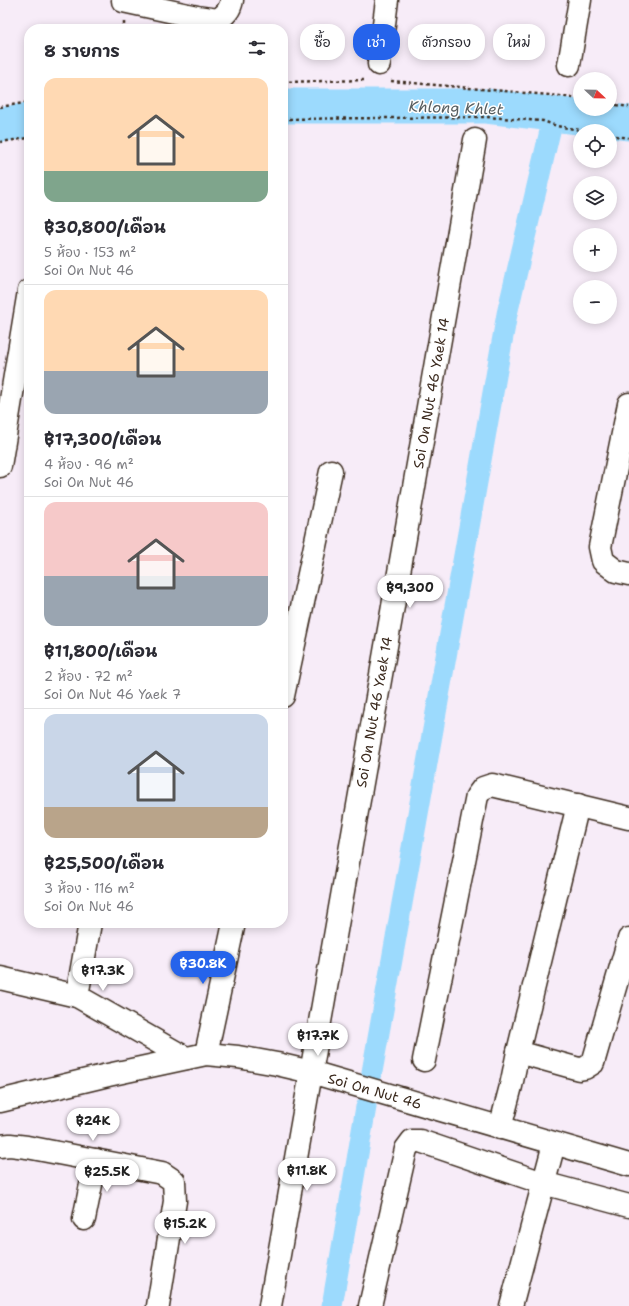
<!DOCTYPE html>
<html lang="th">
<meta charset="utf-8">
<style>
:root{--surface:#fff;--page:#f2f2f3;--text:#2b2b33;--muted:#7c7c81;--line:#e1e1e2;--accent:#2563eb}
body{margin:0;font-family:"Shantell Sans","Playpen Sans Thai",sans-serif;background:var(--page);color:var(--text);height:100vh;display:flex;flex-direction:column;font-size:15px;white-space:nowrap}
*{box-sizing:border-box;margin:0}
p{font-size:13px;color:var(--muted)}
.icon{flex:none;width:22px;height:22px;fill:none;stroke:currentColor;stroke-width:2;stroke-linecap:round;stroke-linejoin:round}
.map{position:relative;flex:1;overflow:hidden}
.sheet{position:absolute;left:24px;top:24px;width:264px;height:904px;display:flex;flex-direction:column;background:var(--surface);border-radius:16px;box-shadow:0 2px 10px #0003}
.sheet>*{flex:none}
.hud{position:absolute;left:300px;top:24px;width:269px;height:36px;display:flex;gap:8px}
.needle{width:26px;rotate:112deg}
.buttons{position:absolute;left:573px;top:72px;display:grid;gap:8px}
.buttons a{display:grid;place-items:center;width:44px;height:44px;border-radius:50%;background:var(--surface);box-shadow:0 2px 10px #0003;font-size:20px}
.price{position:absolute;translate:-50% -34px;padding:0 9px;border-radius:14px;background:#fff;color:#222;font-size:13px;line-height:26px;filter:drop-shadow(0 1px 2px #0008)}
.price::after{content:'';position:absolute;left:50%;top:24px;width:12px;height:9px;margin-left:-6px;background:inherit;clip-path:polygon(0 0,100% 0,50% 100%)}
.price.active{background:var(--accent);color:#fff}
ul{padding:0;list-style:none}
li{display:grid;align-content:center;gap:8px;height:212px;padding:0 20px}
li+li{border-top:1px solid var(--line)}
li span{display:grid;place-items:center;height:124px;border-radius:12px;color:#555}
li>.icon{margin-inline-start:auto}
span .icon{width:72px;height:72px;fill:#fffc;stroke-width:1}
li b{font-size:17px}
h2{display:flex;justify-content:space-between;align-items:center;height:48px;padding:0 20px;font-size:17px}
.chip{padding:0 14px;border-radius:16px;background:var(--surface);box-shadow:0 2px 10px #0003;font-size:14px;line-height:36px}
.chip.active{background:var(--accent);color:#fff}
.map>svg:first-child{display:block}
.lines{fill:none;stroke-linecap:round;stroke-linejoin:round}
.canal{stroke:#9cdafd;stroke-width:21}
.river{stroke:#9cdafd;stroke-width:35}
.minor-casing{stroke:#3b2a1e;stroke-width:25}
.path{stroke:#3b2a1e;stroke-width:2.5;stroke-dasharray:3 3;stroke-linecap:butt}
.minor{stroke:#fff;stroke-width:22}
.labels{text-anchor:middle;dominant-baseline:central;stroke-width:3;stroke-linejoin:round;paint-order:stroke}
.street-label{font-size:14px;fill:#3b2a1e;stroke:#fff}
.water-label{font-size:15px;font-style:italic;fill:#585f61;stroke:#fff}
</style>
<div class="map">
<svg width="629" height="1306" viewBox="0 0 629 1306">
<rect width="100%" height="100%" fill="#f7ecf8"/>
<filter id="ink" filterUnits="userSpaceOnUse"><feTurbulence type="fractalNoise" baseFrequency=".025" numOctaves="2"/><feDisplacementMap in="SourceGraphic" scale="8" xChannelSelector="R" yChannelSelector="G"/><feConvolveMatrix kernelMatrix="1 2 1 2 8 2 1 2 1" color-interpolation-filters="sRGB"/></filter>
<g filter="url(#ink)">
<g class="lines">
<g class="canal">
<polyline points="372,1072 507,314 554,114"/>
<polyline points="332,1306 366,1107"/>
</g>
<g class="river">
<polyline points="283,106 486,106 629,123"/>
<polyline points="0,125 29,120"/>
</g>
<g class="minor-casing">
<g id="minor">
<path d="M123 0V1L197 17 218 20C226 14 230 10 232 0"/>
<polyline points="379,64 387,0"/>
<polyline points="569,65 580,0"/>
<polyline points="629,404 600,547 603,561 616,571 629,574"/>
<polyline points="0,466 29,291"/>
<polyline points="283,696 331,471"/>
<polyline points="0,978 77,996 186,1058"/>
<polyline points="77,996 90,923"/>
<polyline points="518,1052 579,1069 585,1068 593,1063 629,939"/>
<polyline points="206,1054 234,923"/>
<polyline points="424,1060 477,796 483,788 492,785 629,818"/>
<polyline points="0,1101 108,1075 206,1054 238,1057 277,1064 311,1072 629,1165"/>
<polyline points="500,1128 511,1086 518,1052 578,805"/>
<polyline points="0,1146 10,1145 27,1147 162,1173 174,1181 175,1201 158,1306"/>
<polyline points="84,1219 96,1160"/>
<polyline points="270,1306 475,140"/>
<polyline points="370,1306 406,1149 412,1141 420,1141 543,1183 629,1206"/>
<polyline points="511,1306 554,1144"/>
</g>
</g>
<g class="path">
<polyline points="124,22 124,29"/>
<polyline points="391,81 560,96 580,99"/>
<polyline points="283,82 366,80"/>
<polyline points="610,104 629,107"/>
<polyline points="0,107 29,102"/>
<polyline points="283,119 487,117 543,121 557,126 586,131"/>
<polyline points="610,135 629,138"/>
<polyline points="0,142 29,138"/>
</g>
<use href="#minor" class="minor"/>
</g>
</g>
<g class="labels">
<g class="street-label">
<text transform="translate(431 393) rotate(-80)">Soi On Nut 46 Yaek 14</text>
<text transform="translate(374 712) rotate(-80)">Soi On Nut 46 Yaek 14</text>
<text transform="translate(375 1091) rotate(16)">Soi On Nut 46</text>
</g>
<g class="water-label">
<text transform="translate(456 108) rotate(2)">Khlong Khlet</text>
</g>
</g>
</svg>
<div class="buttons">
<a><svg class="needle" viewBox="-14 -14 28 28"><path d="M0-13l5 13h-10z" fill="#e53935"/><path d="M0 13l5-13h-10z" fill="#7c7c81"/></svg></a>
<a><svg class="icon" aria-label="locate" viewBox="0 0 24 24"><circle cx="12" cy="12" r="6"/><path d="M12 2v4M12 18v4M2 12h4M18 12h4"/></svg></a>
<a><svg class="icon" aria-label="layers" viewBox="0 0 24 24"><path d="M12 4l9 5-9 5-9-5zM3 14l9 5 9-5"/></svg></a>
<a>+</a>
<a>−</a>
</div>
<b class="price" style="left:410px;top:609px">฿9,300</b>
<b class="price active" style="left:203px;top:985px">฿30.8K</b>
<b class="price" style="left:103px;top:992px">฿17.3K</b>
<b class="price" style="left:318px;top:1057px">฿17.7K</b>
<b class="price" style="left:93px;top:1142px">฿24K</b>
<b class="price" style="left:307px;top:1192px">฿11.8K</b>
<b class="price" style="left:107px;top:1193px">฿25.5K</b>
<b class="price" style="left:185px;top:1245px">฿15.2K</b>
<div class="hud">
<a class="chip">ซื้อ</a>
<a class="chip active">เช่า</a>
<a class="chip">ตัวกรอง</a>
<a class="chip">ใหม่</a>
</div>
<section class="sheet">
<h2>8 รายการ<svg class="icon" aria-label="filters" viewBox="0 0 24 24"><path d="M4 7h16M4 17h16"/><circle cx="9" cy="7" r="2"/><circle cx="15" cy="17" r="2"/></svg></h2>
<ul>
<li><span style="background:linear-gradient(#ffd9b3 75%,#7fa58c 0)"><svg class="icon" aria-label="home" viewBox="0 0 24 24"><path d="M3 11l9-7 9 7M6 9v11h12V9"/></svg></span><div><b>฿30,800/เดือน</b><p>5 ห้อง · 153 m²</p><p>Soi On Nut 46</p></div></li>
<li><span style="background:linear-gradient(#ffd9b3 65%,#9aa5b1 0)"><svg class="icon" aria-label="home" viewBox="0 0 24 24"><path d="M3 11l9-7 9 7M6 9v11h12V9"/></svg></span><div><b>฿17,300/เดือน</b><p>4 ห้อง · 96 m²</p><p>Soi On Nut 46</p></div></li>
<li><span style="background:linear-gradient(#f6c9c9 60%,#9aa5b1 0)"><svg class="icon" aria-label="home" viewBox="0 0 24 24"><path d="M3 11l9-7 9 7M6 9v11h12V9"/></svg></span><div><b>฿11,800/เดือน</b><p>2 ห้อง · 72 m²</p><p>Soi On Nut 46 Yaek 7</p></div></li>
<li><span style="background:linear-gradient(#c9d6e8 75%,#b9a48a 0)"><svg class="icon" aria-label="home" viewBox="0 0 24 24"><path d="M3 11l9-7 9 7M6 9v11h12V9"/></svg></span><div><b>฿25,500/เดือน</b><p>3 ห้อง · 116 m²</p><p>Soi On Nut 46</p></div></li>
</ul>
</section>
</div>
